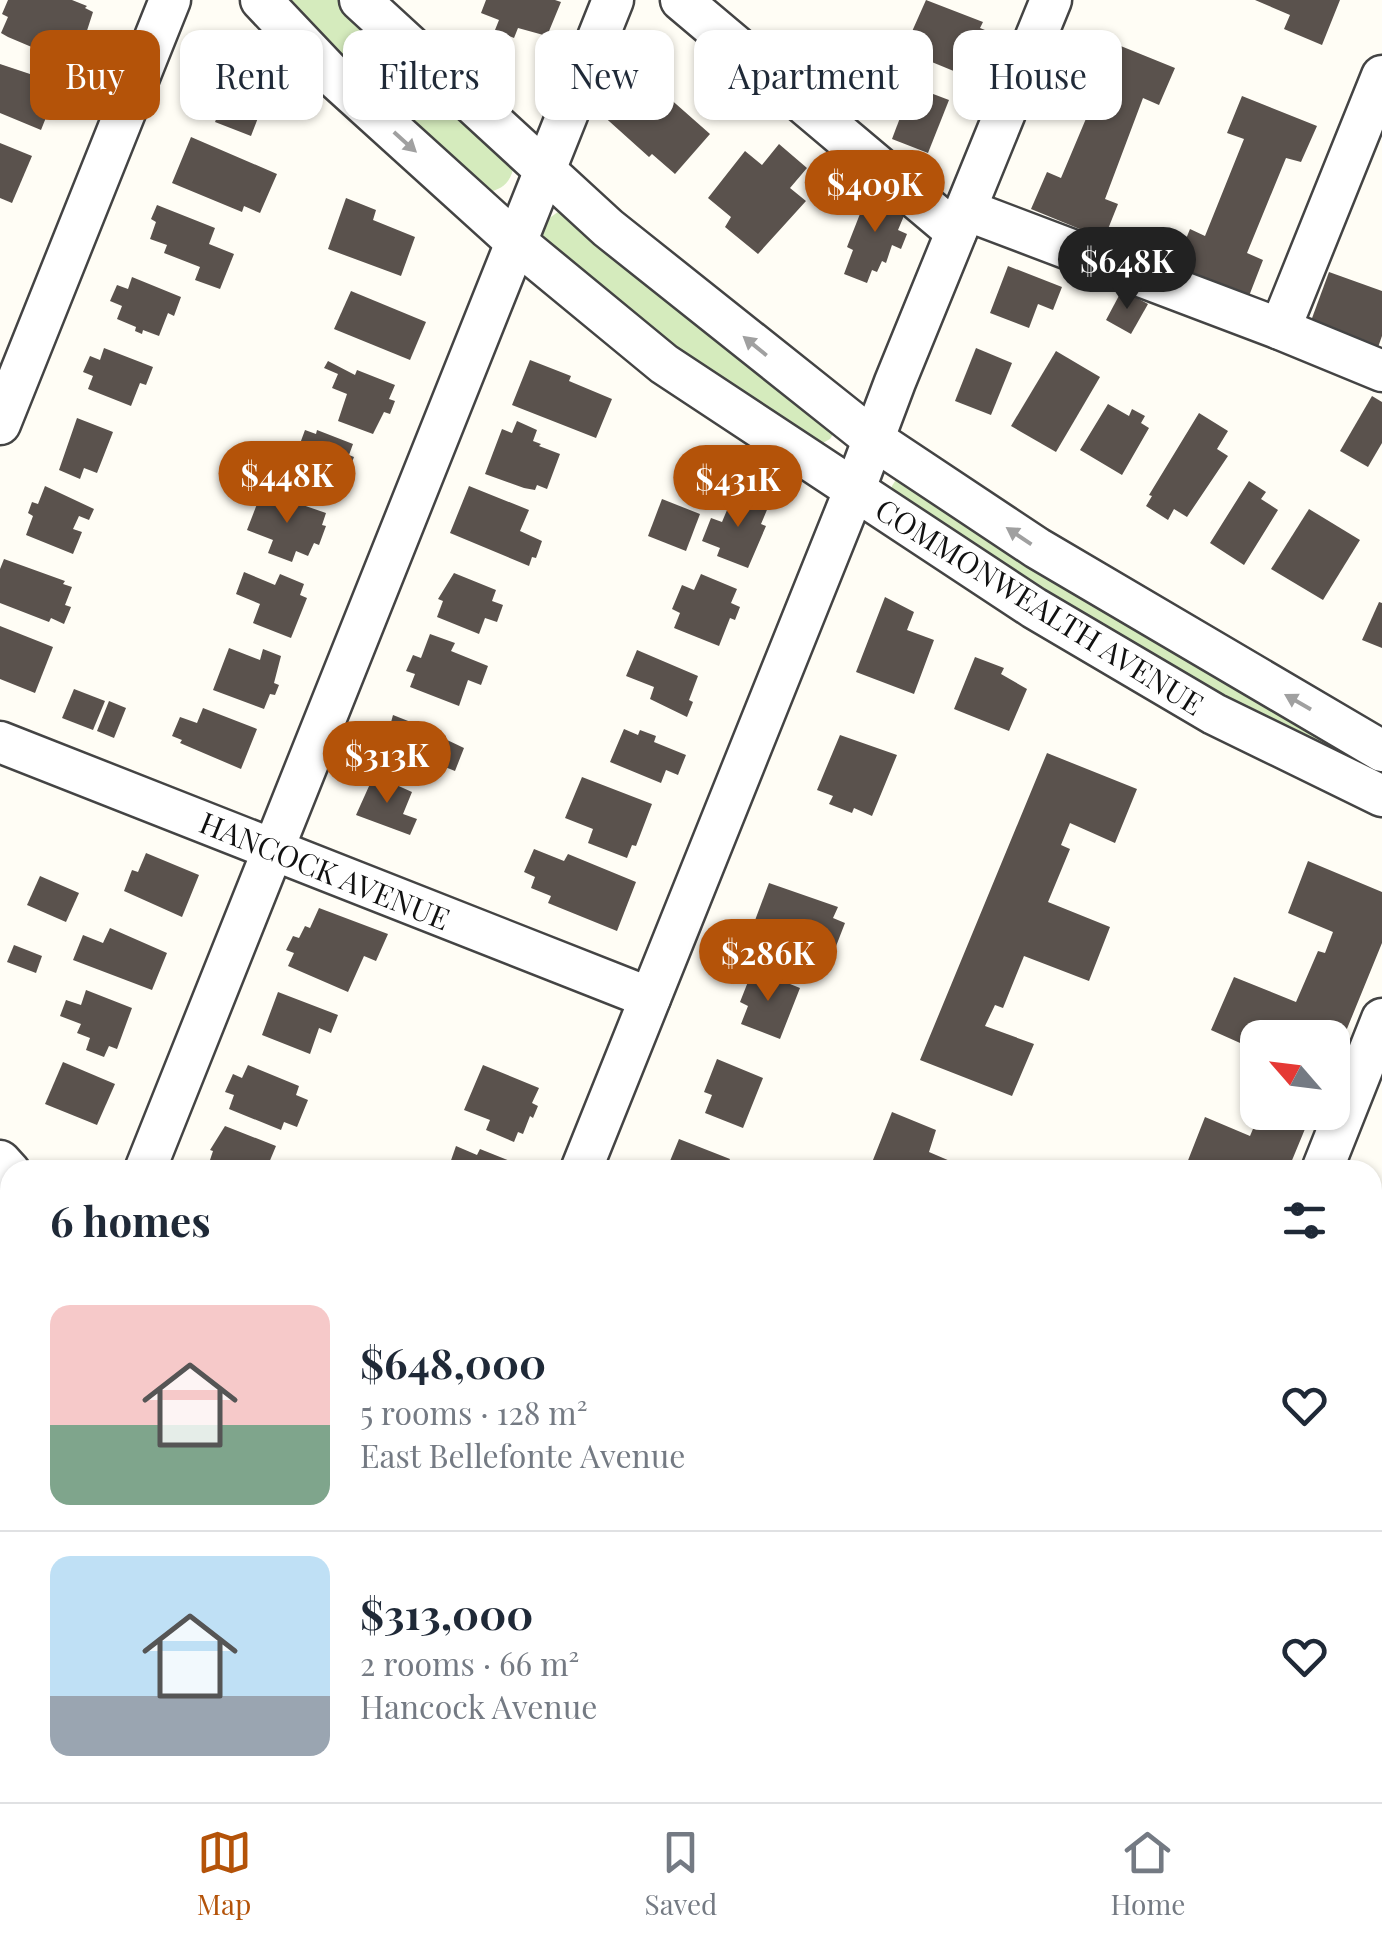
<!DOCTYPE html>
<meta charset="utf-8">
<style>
:root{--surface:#fff;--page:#f6f6f7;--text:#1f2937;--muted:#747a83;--line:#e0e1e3;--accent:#b45309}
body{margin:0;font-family:"Playfair Display",serif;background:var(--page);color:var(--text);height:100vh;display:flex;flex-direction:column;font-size:38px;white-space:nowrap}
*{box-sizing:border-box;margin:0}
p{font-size:32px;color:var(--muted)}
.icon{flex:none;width:55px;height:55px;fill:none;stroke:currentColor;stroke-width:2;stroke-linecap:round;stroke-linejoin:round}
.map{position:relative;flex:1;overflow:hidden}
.side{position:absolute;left:0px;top:1160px;width:1382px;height:642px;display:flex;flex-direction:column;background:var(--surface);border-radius:30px 30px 0 0;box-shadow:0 2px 8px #0004}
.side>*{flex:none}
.banner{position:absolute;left:30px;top:30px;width:1322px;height:90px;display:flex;gap:20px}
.needle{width:65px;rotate:298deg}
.tools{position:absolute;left:1240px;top:1020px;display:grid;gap:20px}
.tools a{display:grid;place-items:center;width:110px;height:110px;border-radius:20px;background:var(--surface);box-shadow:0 2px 8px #0004;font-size:50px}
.price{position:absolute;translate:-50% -85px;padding:0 22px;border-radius:35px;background:var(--accent);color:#fff;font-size:32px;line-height:65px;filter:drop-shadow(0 2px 5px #0008)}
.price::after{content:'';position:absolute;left:50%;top:60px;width:30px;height:22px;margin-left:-15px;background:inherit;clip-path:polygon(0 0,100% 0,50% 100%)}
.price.current{background:#222;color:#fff}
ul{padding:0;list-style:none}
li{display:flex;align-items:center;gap:30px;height:250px;padding:0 50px}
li+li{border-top:2px solid var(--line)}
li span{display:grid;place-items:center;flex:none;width:280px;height:200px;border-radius:20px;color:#555}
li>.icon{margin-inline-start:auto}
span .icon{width:120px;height:120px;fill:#fffc;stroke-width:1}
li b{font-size:42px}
h2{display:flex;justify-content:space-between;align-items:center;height:120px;padding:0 50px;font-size:42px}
.chip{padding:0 35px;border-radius:20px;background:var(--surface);box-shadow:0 2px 8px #0004;font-size:35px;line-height:90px}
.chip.current{background:var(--accent);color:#fff}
.dock{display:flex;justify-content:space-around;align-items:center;height:140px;border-top:2px solid var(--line);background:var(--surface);font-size:28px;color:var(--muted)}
.dock a{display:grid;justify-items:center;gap:5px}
.dock .current{color:var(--accent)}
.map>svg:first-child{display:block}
.green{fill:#d5ebbd}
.building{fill:#5a524d}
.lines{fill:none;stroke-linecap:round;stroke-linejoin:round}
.minor-casing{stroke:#444;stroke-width:45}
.minor{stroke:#fff;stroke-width:40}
.oneway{fill:#a0a0a0}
.labels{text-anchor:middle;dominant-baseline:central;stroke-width:10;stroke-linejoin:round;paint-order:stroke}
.street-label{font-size:30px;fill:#111;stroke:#fff}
</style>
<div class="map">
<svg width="1382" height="1802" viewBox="0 0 1382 1802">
<rect width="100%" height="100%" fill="#fffdf5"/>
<g class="green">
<path d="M280 0H351L514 164C512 180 504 190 486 192Z"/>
<polygon points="562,209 835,431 830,439 819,445 701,373 540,237 544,222"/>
<polygon points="897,478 1382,766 1382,785 1219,702 892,494 892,486"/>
</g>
<g class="building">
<polygon points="8,0 72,0 87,6 85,8 93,12 83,43 77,40 67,62 8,37 1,33 8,17 2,14"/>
<polygon points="486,0 555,0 561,2 547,36 518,28 514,38 495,30 499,20 481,13"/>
<polygon points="926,0 983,22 980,28 990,32 973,72 964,68 961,74 922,58 928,44 910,36"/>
<polygon points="1255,0 1340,0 1322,45 1284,29 1290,15"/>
<polygon points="1101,38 1175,68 1159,105 1143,98 1105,199 1118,204 1104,239 1031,209 1047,172 1061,178 1101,83 1086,76"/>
<polygon points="34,62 58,71 53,83 59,85 41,130 0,113 0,64 30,74"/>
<polygon points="210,71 218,74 217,77 266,97 251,136 215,122 219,112 203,106 210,90 203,87"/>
<polygon points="625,84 630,89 634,84 650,98 659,89 710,134 675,174 652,154 649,157 600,113"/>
<polygon points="912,86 949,100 928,153 892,139"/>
<polygon points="1242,96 1317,126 1301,162 1286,158 1247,253 1263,260 1249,296 1175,266 1190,229 1205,236 1244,139 1227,133"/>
<polygon points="191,137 277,174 260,213 244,206 242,212 172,183"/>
<polygon points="0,143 32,156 12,203 0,198"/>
<polygon points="779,144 807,168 790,188 806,201 758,254 725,227 731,217 708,198 745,151 762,165"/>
<polygon points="843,164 867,182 847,210 822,189"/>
<polygon points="878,185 906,211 898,230 907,234 901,249 892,245 886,263 882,261 877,272 872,270 867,283 844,274 853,250 847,247 867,196 873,198"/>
<polygon points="346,198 376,210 373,220 415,237 401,276 328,249"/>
<polygon points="157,205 215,228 209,244 234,254 220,289 195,280 200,267 164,253 167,245 150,239 156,222 151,219"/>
<polygon points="1008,266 1062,287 1053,310 1038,304 1029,328 990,313"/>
<polygon points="1329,272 1382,291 1382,336 1376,353 1308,329"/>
<polygon points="132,277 181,297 174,316 168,313 159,336 143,330 142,334 135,331 136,327 117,319 122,306 110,301 117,285 128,289"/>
<polygon points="1122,290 1148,304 1131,334 1106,320"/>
<polygon points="351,291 426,322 410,360 334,329"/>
<polygon points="104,348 153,367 146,385 140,383 131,406 88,389 93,376 83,372 90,356 100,360"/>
<polygon points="976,348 1012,363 991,415 955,401"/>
<polygon points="1056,351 1100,377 1056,452 1011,426"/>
<polygon points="530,360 571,376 569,381 612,399 596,438 512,405"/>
<polygon points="328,361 355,375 357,370 395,385 389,399 395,401 390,414 384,412 373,434 338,421 347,394 332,388 338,374 324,368"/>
<polygon points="1372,396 1382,402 1382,443 1368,467 1340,451"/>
<polygon points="1108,404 1129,416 1132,409 1145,416 1141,423 1149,428 1122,475 1080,450"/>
<polygon points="1199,413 1228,431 1217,449 1228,456 1187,517 1174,509 1168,520 1146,506 1152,496 1149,495"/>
<polygon points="77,418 113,432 97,473 84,468 80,479 59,470"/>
<polygon points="517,421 537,430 533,441 541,444 539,446 560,454 547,489 537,485 535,490 524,488 485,474 502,429 512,433"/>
<polygon points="305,430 316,434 317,430 353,444 349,455 354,457 347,475 341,473 336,487 323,482 319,492 296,483 308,453 298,449"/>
<polygon points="1249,481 1266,492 1261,499 1278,510 1244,565 1210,543"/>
<polygon points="45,486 94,509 89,520 79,516 73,529 82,532 73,554 26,535 33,516 28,513 32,502 38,504"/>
<polygon points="469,486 529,510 520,531 542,541 536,558 532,557 529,566 450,533"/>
<polygon points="262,491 326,513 322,525 326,526 319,545 314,543 308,556 296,551 292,562 268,553 273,540 247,530"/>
<polygon points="735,491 769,505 761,524 766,526 748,568 717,556 720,548 702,541 711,518 722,522"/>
<polygon points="662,499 700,514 686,551 648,536"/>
<polygon points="1309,509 1360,540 1323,600 1271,569"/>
<polygon points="4,559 65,581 63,584 72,587 65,605 71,607 64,624 51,618 49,622 0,603 0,569"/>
<polygon points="244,572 275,585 280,574 304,584 300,595 307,598 291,638 253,623 260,604 236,594"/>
<polygon points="454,573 496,590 492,601 503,605 497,622 485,618 479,634 437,617 443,601 438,599"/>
<polygon points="701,574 737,589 731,603 740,607 735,620 730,618 719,646 674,628 680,613 672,609 682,585 694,590"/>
<polygon points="885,597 914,612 907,630 934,640 914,694 856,672"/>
<polygon points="1379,602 1382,603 1382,648 1362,640"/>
<polygon points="0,626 53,647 35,693 0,679"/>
<polygon points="430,634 455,643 451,651 488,666 481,685 468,680 459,706 410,687 415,674 406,671 413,655 421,658"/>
<polygon points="229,648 260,660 263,649 281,656 274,683 279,685 275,695 270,694 264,709 213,690"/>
<polygon points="637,650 698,676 689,700 693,702 687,717 650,699 654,687 626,676"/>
<polygon points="975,657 1004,668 1001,674 1027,689 1009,731 954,709"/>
<polygon points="74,689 105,701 93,730 62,718"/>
<polygon points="109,701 126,708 114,738 97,731"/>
<polygon points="203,708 257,729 241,769 180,743 182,740 172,736 180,717 197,723"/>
<polygon points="393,715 446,736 445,739 464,748 455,771 445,767 441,776 431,772 430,775 382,755"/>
<polygon points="624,729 638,735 640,730 656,736 654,742 686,755 678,775 666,770 661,783 610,762"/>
<polygon points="840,735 897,755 872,816 854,808 852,813 829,804 833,796 817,790"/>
<polygon points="1047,753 1137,789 1115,843 1070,823 1061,845 1070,849 1048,902 1110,927 1089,981 1024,956 1003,1008 995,1005 985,1026 1034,1044 1012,1096 920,1060"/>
<polygon points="374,775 412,792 403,814 417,819 410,835 356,815"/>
<polygon points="582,777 652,804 636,846 632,845 627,858 588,843 593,829 565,818"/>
<polygon points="534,849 564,861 568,854 636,882 617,931 548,903 551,896 531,888 535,877 524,872"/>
<polygon points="146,853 199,875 182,917 124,891 132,870 138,872"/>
<polygon points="1308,861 1382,892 1382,943 1333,1063 1332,1038 1258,1038 1258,1051 1211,1030 1234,977 1296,1002 1318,951 1325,953 1333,932 1288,913"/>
<polygon points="40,876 79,893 66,922 27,905"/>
<polygon points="769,883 838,907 833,918 845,923 833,954 821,948 816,960 762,939 764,935 751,931"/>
<polygon points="319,908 388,934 376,961 364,956 348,992 288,966 294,953 286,950 293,936 299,938 305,926 310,928"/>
<polygon points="110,928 167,953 152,990 73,960 83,935 103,943"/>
<polygon points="14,945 42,956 36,973 7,962"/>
<polygon points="753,969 800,988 780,1039 741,1024 748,1006 740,1002"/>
<polygon points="86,990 132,1008 117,1049 109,1046 104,1057 86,1050 90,1038 77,1033 81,1024 60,1016 66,1000 81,1005"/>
<polygon points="278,992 338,1015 331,1033 319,1028 310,1054 262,1035"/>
<polygon points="717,1059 763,1078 743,1128 705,1113 712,1095 704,1092"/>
<polygon points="63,1062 115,1084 97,1125 45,1104"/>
<polygon points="248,1065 299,1086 296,1095 308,1100 297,1127 284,1122 281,1130 229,1109 234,1095 225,1092 233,1074 242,1078"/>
<polygon points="483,1065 539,1088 532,1103 538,1106 533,1118 530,1116 523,1134 518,1132 514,1142 486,1130 490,1120 464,1110"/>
<polygon points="892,1112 936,1130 929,1152 971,1170 869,1170"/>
<polygon points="1260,1112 1312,1112 1288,1170 1185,1168 1205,1117 1250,1136"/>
<polygon points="225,1126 276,1146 266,1170 210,1170 208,1166 213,1151 210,1150"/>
<polygon points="679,1139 730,1159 726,1170 684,1170 685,1167 670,1161"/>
<polygon points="456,1146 477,1155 480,1149 510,1161 506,1170 460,1170 449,1166"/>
<polygon points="10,1329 10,1446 0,1436 0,1338"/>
<polygon points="1372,1379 1382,1383 1382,1436 1372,1432"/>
<polygon points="1372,1501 1382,1505 1382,1539 1373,1563"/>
<polygon points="10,1549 10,1674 0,1663 0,1558"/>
<polygon points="1372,1583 1382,1587 1382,1604 1372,1626"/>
<polygon points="1186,1792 1220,1792 1244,1802 1183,1802"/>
</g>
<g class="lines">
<g class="minor-casing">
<g id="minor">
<polyline points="261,0 335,78 516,242 664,364 1034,608 1214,714 1382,796"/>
<polyline points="360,0 608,228 873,439 1037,548 1382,751"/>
<polyline points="681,0 956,232"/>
<polyline points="966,210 1280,329 1382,371"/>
<polyline points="1280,329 1382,76"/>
<polyline points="0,424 170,0"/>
<polyline points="0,742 650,998"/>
<polyline points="0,1161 10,1172"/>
<polyline points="145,1170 613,0"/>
<polyline points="581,1170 854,491 895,382 1051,0"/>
<polyline points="1322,1170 1382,1019"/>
<polyline points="1372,1285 1382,1288"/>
<polyline points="571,1792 579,1802"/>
<polyline points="332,1802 336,1792"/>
<polyline points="805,1802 809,1792"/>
<polyline points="1372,1802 1382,1776"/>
</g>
</g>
<use href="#minor" class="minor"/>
</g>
<defs><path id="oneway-solid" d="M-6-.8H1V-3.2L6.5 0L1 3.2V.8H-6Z" transform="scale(2.5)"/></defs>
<g class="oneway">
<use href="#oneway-solid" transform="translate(405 142) rotate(42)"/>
<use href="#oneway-solid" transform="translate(755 346) rotate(-141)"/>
<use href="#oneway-solid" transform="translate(1019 536) rotate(-146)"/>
<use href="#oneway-solid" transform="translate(1298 702) rotate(-150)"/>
</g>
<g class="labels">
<g class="street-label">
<text transform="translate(1040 606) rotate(32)">COMMONWEALTH AVENUE</text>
<text transform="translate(325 870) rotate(22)">HANCOCK AVENUE</text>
</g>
</g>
</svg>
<div class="tools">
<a><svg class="needle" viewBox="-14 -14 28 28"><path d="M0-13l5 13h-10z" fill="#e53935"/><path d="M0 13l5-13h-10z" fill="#747a83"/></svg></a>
</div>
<b class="price" style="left:875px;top:235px">$409K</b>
<b class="price current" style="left:1127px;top:312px">$648K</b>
<b class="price" style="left:287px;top:526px">$448K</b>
<b class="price" style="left:738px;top:530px">$431K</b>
<b class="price" style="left:387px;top:806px">$313K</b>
<b class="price" style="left:768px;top:1004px">$286K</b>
<div class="banner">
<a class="chip current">Buy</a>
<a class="chip">Rent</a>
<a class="chip">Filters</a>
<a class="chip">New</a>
<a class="chip">Apartment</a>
<a class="chip">House</a>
</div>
<section class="side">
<h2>6 homes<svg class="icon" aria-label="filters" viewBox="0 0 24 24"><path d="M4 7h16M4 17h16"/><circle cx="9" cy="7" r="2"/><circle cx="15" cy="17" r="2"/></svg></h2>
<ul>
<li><span style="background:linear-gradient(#f6c9c9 60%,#7fa58c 0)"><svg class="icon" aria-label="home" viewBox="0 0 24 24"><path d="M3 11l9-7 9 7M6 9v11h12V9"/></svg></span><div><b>$648,000</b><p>5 rooms · 128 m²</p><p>East Bellefonte Avenue</p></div><svg class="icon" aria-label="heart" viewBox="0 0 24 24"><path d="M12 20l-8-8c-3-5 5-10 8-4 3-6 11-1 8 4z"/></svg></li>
<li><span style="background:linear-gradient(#bfe0f5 70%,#9aa5b1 0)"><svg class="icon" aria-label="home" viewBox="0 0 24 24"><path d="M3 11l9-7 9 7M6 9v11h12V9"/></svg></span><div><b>$313,000</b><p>2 rooms · 66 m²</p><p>Hancock Avenue</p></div><svg class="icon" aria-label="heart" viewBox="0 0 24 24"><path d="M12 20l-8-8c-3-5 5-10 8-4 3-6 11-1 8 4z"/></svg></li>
</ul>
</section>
</div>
<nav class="dock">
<a class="current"><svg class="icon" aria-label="map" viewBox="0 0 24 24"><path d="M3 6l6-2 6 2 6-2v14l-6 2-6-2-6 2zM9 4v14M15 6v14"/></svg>Map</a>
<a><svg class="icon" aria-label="saved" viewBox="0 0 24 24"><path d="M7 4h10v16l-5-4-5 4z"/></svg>Saved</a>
<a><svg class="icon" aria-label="home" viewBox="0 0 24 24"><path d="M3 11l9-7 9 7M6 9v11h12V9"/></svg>Home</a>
</nav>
